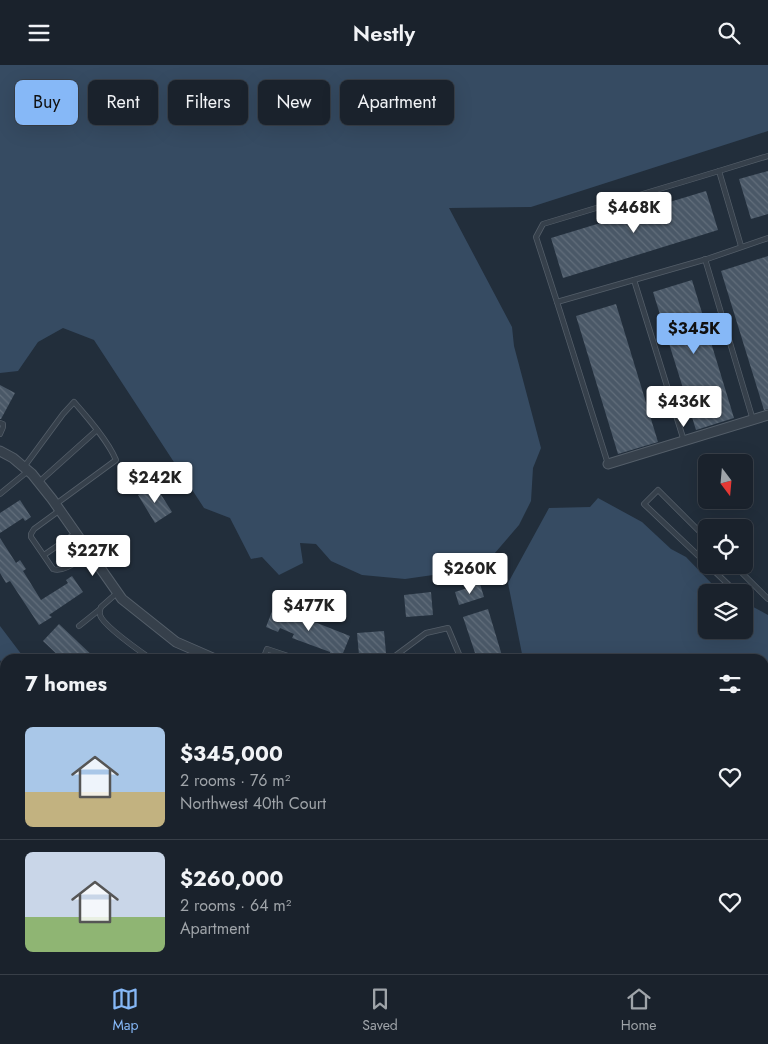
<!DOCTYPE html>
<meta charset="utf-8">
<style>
:root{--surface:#1a222c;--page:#272f38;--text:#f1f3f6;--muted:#9fa4a9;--line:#383f48;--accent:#86b8f7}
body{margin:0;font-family:Jost,sans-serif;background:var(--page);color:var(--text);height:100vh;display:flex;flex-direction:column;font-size:19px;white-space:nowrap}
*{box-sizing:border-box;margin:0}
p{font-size:16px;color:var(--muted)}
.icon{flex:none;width:28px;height:28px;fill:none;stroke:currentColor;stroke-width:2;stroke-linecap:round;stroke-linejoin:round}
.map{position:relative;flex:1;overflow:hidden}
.side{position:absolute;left:0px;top:589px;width:769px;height:321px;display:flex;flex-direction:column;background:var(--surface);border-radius:15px 15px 0 0;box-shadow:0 5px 20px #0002,0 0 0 1px var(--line)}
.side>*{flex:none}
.banner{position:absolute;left:15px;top:15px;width:500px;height:45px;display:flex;gap:10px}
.needle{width:32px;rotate:164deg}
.controls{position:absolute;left:698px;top:389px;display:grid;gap:10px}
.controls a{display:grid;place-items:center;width:55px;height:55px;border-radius:8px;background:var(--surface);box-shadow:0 5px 20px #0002,0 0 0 1px var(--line);font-size:25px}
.price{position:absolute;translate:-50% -42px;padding:0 11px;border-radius:5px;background:#fff;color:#222;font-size:16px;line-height:32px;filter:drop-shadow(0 1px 2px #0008)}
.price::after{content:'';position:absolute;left:50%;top:30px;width:15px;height:11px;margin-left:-8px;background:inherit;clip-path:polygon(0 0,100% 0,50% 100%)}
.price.current{background:var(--accent);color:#111}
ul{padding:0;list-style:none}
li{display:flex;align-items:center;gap:15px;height:125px;padding:0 25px}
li+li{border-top:1px solid var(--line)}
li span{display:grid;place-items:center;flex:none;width:140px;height:100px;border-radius:8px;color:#555}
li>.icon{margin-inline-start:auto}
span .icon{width:60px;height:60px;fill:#fffc;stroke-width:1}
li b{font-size:21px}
h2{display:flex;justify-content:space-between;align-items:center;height:60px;padding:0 25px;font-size:21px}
.pill{padding:0 18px;border-radius:8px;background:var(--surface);box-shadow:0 5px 20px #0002,0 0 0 1px var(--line);font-size:18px;line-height:45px}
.pill.current{background:var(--accent);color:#111}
header{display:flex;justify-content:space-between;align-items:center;height:65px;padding:0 25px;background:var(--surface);font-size:22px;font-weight:600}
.dock{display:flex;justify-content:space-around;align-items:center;height:70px;border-top:1px solid var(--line);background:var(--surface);font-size:14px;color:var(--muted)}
.dock a{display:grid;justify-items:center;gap:2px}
.dock .current{color:var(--accent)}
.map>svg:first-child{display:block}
.water{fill:#364b62}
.building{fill:url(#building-back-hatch)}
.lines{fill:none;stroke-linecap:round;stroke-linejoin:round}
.lane-casing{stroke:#545e69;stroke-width:6}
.street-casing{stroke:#545e69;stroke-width:11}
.lane{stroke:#36404b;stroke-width:4.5}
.street{stroke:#36404b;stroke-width:9}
</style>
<header><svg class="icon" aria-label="menu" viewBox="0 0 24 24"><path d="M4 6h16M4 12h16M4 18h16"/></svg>Nestly<svg class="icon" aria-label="search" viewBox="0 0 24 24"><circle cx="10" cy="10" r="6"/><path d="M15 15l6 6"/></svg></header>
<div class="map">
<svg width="768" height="909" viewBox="0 0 768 909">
<defs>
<pattern id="building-back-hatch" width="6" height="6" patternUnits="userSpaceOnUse" patternTransform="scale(1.25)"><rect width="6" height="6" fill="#4a5867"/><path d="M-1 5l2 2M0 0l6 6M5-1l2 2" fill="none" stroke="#626e7b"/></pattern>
</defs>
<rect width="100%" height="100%" fill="#222e3b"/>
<g class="water">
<polygon points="0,0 768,0 768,66 531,142 449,143 512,262 514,281 541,383 533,403 531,436 519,460 482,503 405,514 362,510 331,496 316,479 300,478 303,498 279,510 262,492 251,494 230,453 204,443 94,275 63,263 38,277 18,306 0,308"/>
<polygon points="598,433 642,457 671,484 686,492 715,522 725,527 706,528 706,565 744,565 744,537 768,550 768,909 716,909 712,905 764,905 764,594 523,594 508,518 549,443 590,442"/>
<polygon points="0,561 25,594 5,594 5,603 0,595"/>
<polygon points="354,905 399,905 402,909 356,909"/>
</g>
<g class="building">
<polygon points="768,106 768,149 751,154 739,114"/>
<polygon points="706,126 718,165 563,213 551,173"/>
<polygon points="768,191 768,344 764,345 721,206"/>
<polygon points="692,215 734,353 696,365 653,227"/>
<polygon points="616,239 658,377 618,389 576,251"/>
<polygon points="0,320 15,328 1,354 0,354"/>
<polygon points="155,420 172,447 155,458 138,430"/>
<polygon points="20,435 31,452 25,456 23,453 0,468 0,448"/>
<polygon points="0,473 16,498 20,495 26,504 23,506 41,535 68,518 66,515 72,511 83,527 49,550 52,552 39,560 10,516 6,518 0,508"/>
<polygon points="480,519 484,532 459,540 455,527"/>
<polygon points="431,527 433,550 406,552 404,530"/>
<polygon points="274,541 350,571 341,593 330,589 330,587 292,573 294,569 280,563 278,567 266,562"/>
<polygon points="488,544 503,594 477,594 463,552"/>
<polygon points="59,559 96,594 62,594 43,576"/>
<polygon points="384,566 386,588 359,590 357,568"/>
</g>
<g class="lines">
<g class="lane-casing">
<g id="lane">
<polyline points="719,106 768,91"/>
<polyline points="705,194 753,355"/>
<polyline points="634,215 684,376"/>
<polyline points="557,237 536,172 543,159 719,106 741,181"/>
<polyline points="0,358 3,359 3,362 0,369"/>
<polyline points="608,399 557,237 707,194 768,173"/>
<path d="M24 402 63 349 74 337C88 353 108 376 116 395L56 439"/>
<polyline points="39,417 97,365"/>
<polyline points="0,429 28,406"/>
<path d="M60 445 34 464 31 469V472L53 504C65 508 79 494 89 488"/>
<polyline points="706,473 658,425 644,439 706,498"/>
<polyline points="44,490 76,468"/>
<polyline points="708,500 736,527"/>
<polyline points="734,500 768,534"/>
<path d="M118 527 101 542C100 545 99 547 100 550 103 560 141 587 151 594"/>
<polyline points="79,561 99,545"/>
<polyline points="263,594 267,584 297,594"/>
<polyline points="391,594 426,568 448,563 461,594"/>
<path d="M487 905C490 909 498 908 503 905"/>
<polyline points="646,905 652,909"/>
<polyline points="551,909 555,905"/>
<polyline points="599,909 602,905"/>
<polyline points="636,909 639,905"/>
</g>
</g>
<g class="street-casing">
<g id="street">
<polyline points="0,386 13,393 32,409 52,434 122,534 176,577 215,594"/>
<polyline points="608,399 768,350"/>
<polyline points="0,709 5,714"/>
<polyline points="105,905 107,909"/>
<polyline points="280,905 283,909"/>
<polyline points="530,905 533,909"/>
</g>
</g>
<use href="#lane" class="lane"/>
<use href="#street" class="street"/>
</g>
</svg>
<div class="controls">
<a><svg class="needle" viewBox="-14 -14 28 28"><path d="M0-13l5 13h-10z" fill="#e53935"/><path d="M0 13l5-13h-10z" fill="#9fa4a9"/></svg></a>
<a><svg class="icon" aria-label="locate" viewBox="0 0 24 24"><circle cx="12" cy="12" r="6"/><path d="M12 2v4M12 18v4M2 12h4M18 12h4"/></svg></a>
<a><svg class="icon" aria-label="layers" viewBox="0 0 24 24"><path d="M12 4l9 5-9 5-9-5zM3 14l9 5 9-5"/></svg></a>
</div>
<b class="price" style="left:634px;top:169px">$468K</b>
<b class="price current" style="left:694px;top:290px">$345K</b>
<b class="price" style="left:684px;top:363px">$436K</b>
<b class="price" style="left:155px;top:439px">$242K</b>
<b class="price" style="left:93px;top:512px">$227K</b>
<b class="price" style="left:470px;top:530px">$260K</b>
<b class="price" style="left:309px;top:567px">$477K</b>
<div class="banner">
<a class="pill current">Buy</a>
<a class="pill">Rent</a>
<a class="pill">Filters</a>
<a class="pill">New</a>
<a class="pill">Apartment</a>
</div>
<section class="side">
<h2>7 homes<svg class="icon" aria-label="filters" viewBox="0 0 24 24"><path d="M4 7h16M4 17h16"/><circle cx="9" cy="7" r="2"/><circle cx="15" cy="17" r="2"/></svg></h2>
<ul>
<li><span style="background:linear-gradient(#a9c7e8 65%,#c2b280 0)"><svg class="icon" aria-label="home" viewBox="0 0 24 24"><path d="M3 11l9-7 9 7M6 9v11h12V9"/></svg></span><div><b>$345,000</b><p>2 rooms · 76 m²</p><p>Northwest 40th Court</p></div><svg class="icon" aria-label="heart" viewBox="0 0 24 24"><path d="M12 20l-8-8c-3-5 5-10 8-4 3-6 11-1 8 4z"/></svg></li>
<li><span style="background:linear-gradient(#c9d6e8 65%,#8fb573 0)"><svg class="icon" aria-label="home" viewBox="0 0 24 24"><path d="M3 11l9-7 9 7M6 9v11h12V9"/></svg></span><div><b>$260,000</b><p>2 rooms · 64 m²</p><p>Apartment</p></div><svg class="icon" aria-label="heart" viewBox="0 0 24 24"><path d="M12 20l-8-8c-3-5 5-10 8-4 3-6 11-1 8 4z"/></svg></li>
</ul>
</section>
</div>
<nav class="dock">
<a class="current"><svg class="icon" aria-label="map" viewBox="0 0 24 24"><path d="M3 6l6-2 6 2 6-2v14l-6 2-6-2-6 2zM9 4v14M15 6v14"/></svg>Map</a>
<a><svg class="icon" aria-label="saved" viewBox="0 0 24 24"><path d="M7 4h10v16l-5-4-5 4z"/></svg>Saved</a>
<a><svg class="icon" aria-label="home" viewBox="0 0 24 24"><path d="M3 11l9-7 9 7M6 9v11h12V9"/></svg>Home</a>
</nav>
